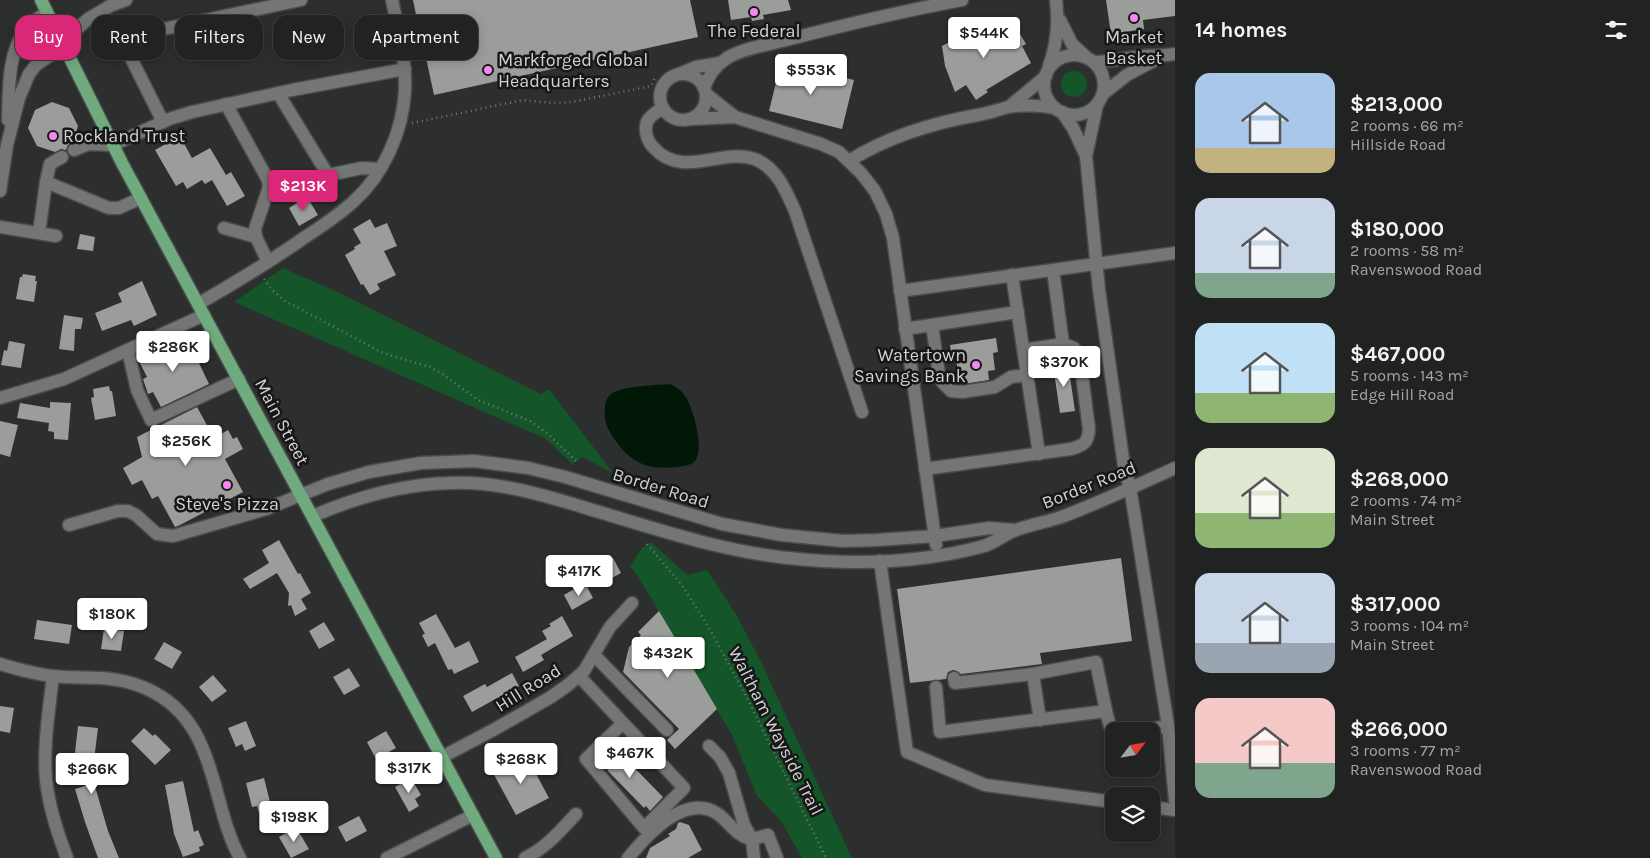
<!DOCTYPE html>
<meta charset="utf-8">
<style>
:root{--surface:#212322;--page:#292b2a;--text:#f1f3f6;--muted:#a2a4a5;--line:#3e4040;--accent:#db2777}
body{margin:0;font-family:Karla,sans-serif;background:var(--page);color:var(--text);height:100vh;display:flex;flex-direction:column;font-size:19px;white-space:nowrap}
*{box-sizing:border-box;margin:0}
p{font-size:16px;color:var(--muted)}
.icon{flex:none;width:28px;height:28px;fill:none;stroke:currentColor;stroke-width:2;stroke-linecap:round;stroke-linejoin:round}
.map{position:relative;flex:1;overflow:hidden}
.sheet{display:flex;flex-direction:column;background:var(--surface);width:475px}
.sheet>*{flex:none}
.guide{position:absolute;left:15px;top:15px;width:475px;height:45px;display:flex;gap:10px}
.needle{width:32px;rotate:59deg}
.controls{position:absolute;left:1105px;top:722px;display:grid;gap:10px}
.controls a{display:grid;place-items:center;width:55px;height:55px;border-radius:10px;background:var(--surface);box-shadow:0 2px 12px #0003,0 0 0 1px var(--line);font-size:25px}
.price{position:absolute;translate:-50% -42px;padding:0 11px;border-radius:5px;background:#fff;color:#222;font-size:16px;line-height:32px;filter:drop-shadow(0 1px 2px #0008)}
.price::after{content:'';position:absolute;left:50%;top:30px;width:15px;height:11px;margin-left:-8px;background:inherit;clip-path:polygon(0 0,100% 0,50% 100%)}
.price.current{background:var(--accent);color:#fff}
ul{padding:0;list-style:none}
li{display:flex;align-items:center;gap:15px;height:125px;padding:0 20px}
li span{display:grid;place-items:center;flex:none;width:140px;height:100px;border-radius:15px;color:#555}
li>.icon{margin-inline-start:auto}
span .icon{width:60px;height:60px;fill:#fffc;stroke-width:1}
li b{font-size:21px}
h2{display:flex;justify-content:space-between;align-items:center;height:60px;padding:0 20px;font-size:21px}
.tag{padding:0 18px;border-radius:15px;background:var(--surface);box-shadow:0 2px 12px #0003,0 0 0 1px var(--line);font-size:18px;line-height:45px}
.tag.current{background:var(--accent);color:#fff}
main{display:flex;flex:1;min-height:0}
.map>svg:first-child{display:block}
.green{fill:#14552a}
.water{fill:#021807}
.building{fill:#9a9d9a}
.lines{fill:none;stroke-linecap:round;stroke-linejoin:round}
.minor-casing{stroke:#4a4b4a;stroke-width:15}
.major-casing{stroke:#4a4b4a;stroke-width:15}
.path{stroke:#777977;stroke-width:2.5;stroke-dasharray:1 4;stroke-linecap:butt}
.minor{stroke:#737674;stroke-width:12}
.major{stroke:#6fab7f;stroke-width:12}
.poi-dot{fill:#f688ed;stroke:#161716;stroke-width:2}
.labels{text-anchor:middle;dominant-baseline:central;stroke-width:5;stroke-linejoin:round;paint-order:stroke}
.poi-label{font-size:18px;fill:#d1d2d1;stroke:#161716}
.street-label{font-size:18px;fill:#d1d2d1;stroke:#161716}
</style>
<main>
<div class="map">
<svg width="1175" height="858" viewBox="0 0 1175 858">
<rect width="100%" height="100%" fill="#2c2f2d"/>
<g class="green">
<circle cx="1074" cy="84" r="13"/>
<polygon points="283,268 340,293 541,394 549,389 614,474 583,457 572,464 546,439 234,302"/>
<polygon points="651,542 687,575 707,570 737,616 762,664 852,858 802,858 781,821 757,796 732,735 639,578 630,566 642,548"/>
</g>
<path class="water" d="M670 384C676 387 681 390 685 396 693 406 705 451 695 461 690 466 683 466 677 467 648 470 632 464 615 440 608 430 603 420 605 408 605 403 607 397 611 394 621 386 657 385 670 384Z"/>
<g class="building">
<polygon points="413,0 690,0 698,37 434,95 423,44 417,45 414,30 419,29"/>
<polygon points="728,0 788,0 791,10 763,15 764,19 752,21 751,17 731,20"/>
<polygon points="1106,0 1175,0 1175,16 1143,20 1144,29 1111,34"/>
<polygon points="1014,24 1026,44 1022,46 1031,63 986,90 988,92 976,100 966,85 955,92 945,66 942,46 971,31 973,34 988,25 995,36"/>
<polygon points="781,62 854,80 842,129 769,111"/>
<polygon points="52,102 69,108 78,126 73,142 68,145 66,150 61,149 55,152 37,146 28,128 35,110"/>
<polygon points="180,136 192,158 210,148 226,175 231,172 245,196 227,206 212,180 205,184 202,180 187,189 183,182 176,186 155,150"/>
<polygon points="307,197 318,215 299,226 289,208"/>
<polygon points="370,219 375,228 387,223 397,246 384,251 396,275 377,284 380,289 370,295 363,284 361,285 345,255 355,249 354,247 361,243 353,229"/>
<polygon points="80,234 95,237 93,251 77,249"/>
<polygon points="23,274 36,276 35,281 37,281 34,302 16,299 20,277 22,277"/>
<polygon points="142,281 157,315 134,326 131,320 102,331 95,313 122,302 118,293"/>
<polygon points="64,315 83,318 81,329 75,329 74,351 59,349"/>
<polygon points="187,338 209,384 161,407 153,392 148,394 143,379 147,377 139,361"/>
<polygon points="996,338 998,352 993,353 995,370 988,371 989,380 963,384 961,375 959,376 956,360 952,360 950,345"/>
<polygon points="9,341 25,344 21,368 1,365 4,350 7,351"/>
<polygon points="1068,363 1075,411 1060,413 1053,365"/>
<polygon points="109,386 110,391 112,391 116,416 95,420 91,398 94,397 93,389"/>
<polygon points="50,402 71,403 68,440 54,439 54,432 48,431 49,423 17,418 20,403 50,408"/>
<polygon points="197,407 214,438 228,430 233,439 237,437 243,449 225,459 243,492 180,525 175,527 158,496 152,499 142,480 132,485 123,468 142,457 137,437"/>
<polygon points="0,421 18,425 10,457 0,454"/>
<polygon points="279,540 298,574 300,573 311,593 301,599 307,609 295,616 291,605 288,606 289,593 277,573 250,589 243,579 269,563 262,550"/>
<polygon points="613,558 621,573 601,584 593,569"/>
<polygon points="1121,558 1132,641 1040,653 1042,664 961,674 957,671 953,670 948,672 946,679 910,683 897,589"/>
<polygon points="585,583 593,598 572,610 564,595"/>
<polygon points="659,611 717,709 675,749 667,740 679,729 623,672 629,647 641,635 638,632"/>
<polygon points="436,614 455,648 469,641 479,662 454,674 452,669 448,670 435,643 428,647 422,635 425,634 419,623"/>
<polygon points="562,616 573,636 541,655 544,660 523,672 515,657 547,639 542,631 551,626 549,624"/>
<polygon points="37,620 72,625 69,644 34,639"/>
<polygon points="324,622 335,640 319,649 309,631"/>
<polygon points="104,629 124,631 121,651 101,649"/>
<polygon points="164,642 182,652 172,669 154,659"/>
<polygon points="349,668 360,686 344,695 333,677"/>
<polygon points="512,673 519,686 472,712 463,696 485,684 487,687"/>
<polygon points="213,675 227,691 212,702 199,687"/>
<polygon points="0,706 14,708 10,733 0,731"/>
<polygon points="246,721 256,746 245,751 242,744 236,747 228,728"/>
<polygon points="78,726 98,728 91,784 94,783 108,831 119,858 98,858 85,822 75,789 88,785 83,762 74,761"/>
<polygon points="144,728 153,736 155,734 171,750 155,765 131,741"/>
<polygon points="386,731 396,748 376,759 367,742"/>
<polygon points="612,745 663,797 650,811 646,806 644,808 607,770 609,769 598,758"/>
<polygon points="526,755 549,798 516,815 493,773"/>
<polygon points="264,778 272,810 259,813 257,806 252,807 246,783"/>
<polygon points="411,778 421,795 415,799 419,806 409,812 395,787"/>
<polygon points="183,781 194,832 198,830 204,845 199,847 200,851 183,857 174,834 165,785"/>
<polygon points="359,816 367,831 346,842 338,827"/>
<polygon points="680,822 689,825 702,850 688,858 646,858 650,848 670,836 668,834 676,829 678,823"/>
<polygon points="296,827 309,849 291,858 279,837"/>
</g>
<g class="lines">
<g class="minor-casing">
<g id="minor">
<polyline points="1060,20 1072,44 1085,56"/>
<circle cx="1074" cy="85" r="30"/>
<path d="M1094 62C1111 62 1126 58 1142 56 1154 56 1164 56 1175 54"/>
<path d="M1049 66C1057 44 1059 24 1056 0"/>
<circle cx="683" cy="97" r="23"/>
<polyline points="679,74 696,67 720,63"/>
<path d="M704 88C709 75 715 66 727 58 744 48 767 45 786 40 844 25 903 11 962 0"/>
<polyline points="278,93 328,175 362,168 380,169"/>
<polyline points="1104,93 1127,75 1159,58"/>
<polyline points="706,94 735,117"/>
<polyline points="226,104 268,180 269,187 255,229 256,237 268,262"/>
<polyline points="1097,105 1086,156 1099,290 1124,466 1130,488 1134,512 1168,726 1175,800"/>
<polyline points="1010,106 1046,76"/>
<path d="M663 108C655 113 646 118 646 127 645 135 649 143 654 148 683 180 724 146 757 160 778 170 786 191 795 211L862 412"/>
<polyline points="1062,112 1073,128 1086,156"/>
<polyline points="692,119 735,117 821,144 839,152 861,173 875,191 886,214 893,238 936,545"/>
<path d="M8 120C9 91 7 54 26 29 31 22 39 17 47 12"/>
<polyline points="163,122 121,38 301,0"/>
<polyline points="74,150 89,144 113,145 169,119 192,112 292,90 405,69"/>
<path d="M849 161C890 135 936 122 983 114 992 112 1000 109 1009 107 1021 104 1043 106 1055 108"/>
<polyline points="46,182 50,164 62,157"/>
<polyline points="0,191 7,145 19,98 29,74 36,65 64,46 78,28 88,19 110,6 126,0"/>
<polyline points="0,227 56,236"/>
<polyline points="224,228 256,237"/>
<polyline points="39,233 46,182 109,208 119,208 141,198"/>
<polyline points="1012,275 1039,454"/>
<polyline points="900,291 1175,253"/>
<path d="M198 304C233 284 266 264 298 242 317 229 337 217 354 201 384 174 403 131 405 90 406 59 398 30 392 0"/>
<polyline points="932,325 939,374 943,383 951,391 962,392 995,387 1011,377 1027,375"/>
<polyline points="905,329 1018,312"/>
<polyline points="128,350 137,390 151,420 239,379"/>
<polyline points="1024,350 1063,344 1053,270"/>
<polyline points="0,398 64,379 204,315"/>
<path d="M925 469 1071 449C1084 445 1088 443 1089 429L1080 359 1074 348 1063 344"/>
<path d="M313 516C357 497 403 484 451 483 501 481 550 497 596 511 659 530 722 551 788 558 852 565 922 563 984 546 996 542 1005 534 1016 530 1032 524 1048 522 1064 516 1101 502 1138 485 1175 468"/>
<polyline points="69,525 118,511 128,511 136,515 157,534 173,536 266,509 328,484 369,472 421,463 474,461 528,468 565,477 722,524 782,535 843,541 877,540 935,536 989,528 1015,530"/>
<polyline points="880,561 907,752 985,785 1114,802"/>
<polyline points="594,655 667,730"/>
<path d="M0 664C17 669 34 674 52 676 68 678 85 677 101 678 147 681 184 703 202 747 218 783 221 823 240 858"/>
<path d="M53 676C49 710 43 746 46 780 49 807 57 832 67 858"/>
<polyline points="579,676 684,788 644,828 586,759 623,723"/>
<polyline points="954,678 955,683 1033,674"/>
<polyline points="936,687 940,732 1106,711 1110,726 1116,731"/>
<polyline points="1040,720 1033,674 1096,662 1106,711"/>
<polyline points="1139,731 1168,726"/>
<polyline points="709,746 720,757 729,773 744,825 752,839 754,858"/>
<polyline points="442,757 495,729 551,697 568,685 584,671 610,627 632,603"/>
<polyline points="1151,807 1175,810"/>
<polyline points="387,858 473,815"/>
<path d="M525 858C546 848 560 831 576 814"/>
<path d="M628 858C647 835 685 792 718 814 728 821 739 839 753 839 757 838 763 836 768 835L777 858"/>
</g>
</g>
<g class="major-casing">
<polyline id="major" points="41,0 122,163 496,858"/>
</g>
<g class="path">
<polyline points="412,123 523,100 553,103 572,102 651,86 656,76"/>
<polyline points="264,279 271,289 285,301 383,353 430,367 441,373 478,400 530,421 547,433 576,461"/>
<polyline points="647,544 681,584 708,626 746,696 826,858"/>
</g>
<use href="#minor" class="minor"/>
<use href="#major" class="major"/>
</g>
<g class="poi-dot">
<circle cx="754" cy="12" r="5"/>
<circle cx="1134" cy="18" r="5"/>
<circle cx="488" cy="70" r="5"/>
<circle cx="53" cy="136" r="5"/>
<circle cx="976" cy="365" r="5"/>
<circle cx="227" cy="485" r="5"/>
</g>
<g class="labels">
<g class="poi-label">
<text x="754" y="31">The Federal</text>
<text x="1134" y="37">Market<tspan x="1134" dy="21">Basket</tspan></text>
<text x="498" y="60" text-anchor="start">Markforged Global<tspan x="498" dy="21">Headquarters</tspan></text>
<text x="63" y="136" text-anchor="start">Rockland Trust</text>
<text x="966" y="355" text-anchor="end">Watertown<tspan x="966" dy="21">Savings Bank</tspan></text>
<text x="227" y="504">Steve's Pizza</text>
</g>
<g class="street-label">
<text transform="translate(282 422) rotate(62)">Main Street</text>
<text transform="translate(1089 485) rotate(-22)">Border Road</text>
<text transform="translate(661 488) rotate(17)">Border Road</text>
<text transform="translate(528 688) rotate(-32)">Hill Road</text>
<text transform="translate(776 731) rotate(63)">Waltham Wayside Trail</text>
</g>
</g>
</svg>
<div class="controls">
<a><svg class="needle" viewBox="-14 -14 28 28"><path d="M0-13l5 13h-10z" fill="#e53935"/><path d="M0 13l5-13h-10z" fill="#a2a4a5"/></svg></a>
<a><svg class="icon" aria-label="layers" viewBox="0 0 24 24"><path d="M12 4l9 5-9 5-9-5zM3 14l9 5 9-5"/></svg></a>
</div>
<b class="price" style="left:984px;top:59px">$544K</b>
<b class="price" style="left:811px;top:96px">$553K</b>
<b class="price current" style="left:303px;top:212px">$213K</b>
<b class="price" style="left:173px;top:373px">$286K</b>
<b class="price" style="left:1064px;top:388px">$370K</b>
<b class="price" style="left:186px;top:467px">$256K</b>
<b class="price" style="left:579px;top:597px">$417K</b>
<b class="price" style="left:112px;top:640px">$180K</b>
<b class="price" style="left:668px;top:679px">$432K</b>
<b class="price" style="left:630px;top:779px">$467K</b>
<b class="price" style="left:521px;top:785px">$268K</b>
<b class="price" style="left:409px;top:794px">$317K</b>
<b class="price" style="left:92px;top:795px">$266K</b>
<b class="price" style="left:294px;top:843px">$198K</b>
<div class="guide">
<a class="tag current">Buy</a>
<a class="tag">Rent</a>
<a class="tag">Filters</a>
<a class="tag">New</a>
<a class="tag">Apartment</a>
</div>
</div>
<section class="sheet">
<h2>14 homes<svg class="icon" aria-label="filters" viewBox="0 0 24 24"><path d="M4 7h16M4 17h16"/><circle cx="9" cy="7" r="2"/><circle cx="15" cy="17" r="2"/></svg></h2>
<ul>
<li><span style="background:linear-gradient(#a9c7e8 75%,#c2b280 0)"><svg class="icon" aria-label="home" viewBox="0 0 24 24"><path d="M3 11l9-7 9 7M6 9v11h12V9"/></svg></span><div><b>$213,000</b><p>2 rooms · 66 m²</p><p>Hillside Road</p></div></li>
<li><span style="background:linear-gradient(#c9d6e8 75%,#7fa58c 0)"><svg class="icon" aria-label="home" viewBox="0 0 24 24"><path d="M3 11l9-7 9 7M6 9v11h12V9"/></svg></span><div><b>$180,000</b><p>2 rooms · 58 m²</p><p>Ravenswood Road</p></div></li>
<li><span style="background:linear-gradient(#bfe0f5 70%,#8fb573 0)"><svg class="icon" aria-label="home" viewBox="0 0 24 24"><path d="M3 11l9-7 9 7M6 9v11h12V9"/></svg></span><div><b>$467,000</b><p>5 rooms · 143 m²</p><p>Edge Hill Road</p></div></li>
<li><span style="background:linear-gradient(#dfe7d0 65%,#8fb573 0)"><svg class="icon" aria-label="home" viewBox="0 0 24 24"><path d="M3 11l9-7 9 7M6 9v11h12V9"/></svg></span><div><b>$268,000</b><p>2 rooms · 74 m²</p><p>Main Street</p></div></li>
<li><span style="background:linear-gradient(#c9d6e8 70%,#9aa5b1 0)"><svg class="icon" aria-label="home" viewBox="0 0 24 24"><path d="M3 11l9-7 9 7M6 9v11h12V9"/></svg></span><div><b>$317,000</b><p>3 rooms · 104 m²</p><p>Main Street</p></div></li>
<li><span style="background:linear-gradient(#f6c9c9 65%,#7fa58c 0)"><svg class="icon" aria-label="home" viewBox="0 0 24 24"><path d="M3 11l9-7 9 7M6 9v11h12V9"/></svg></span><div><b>$266,000</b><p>3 rooms · 77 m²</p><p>Ravenswood Road</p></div></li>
</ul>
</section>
</main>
